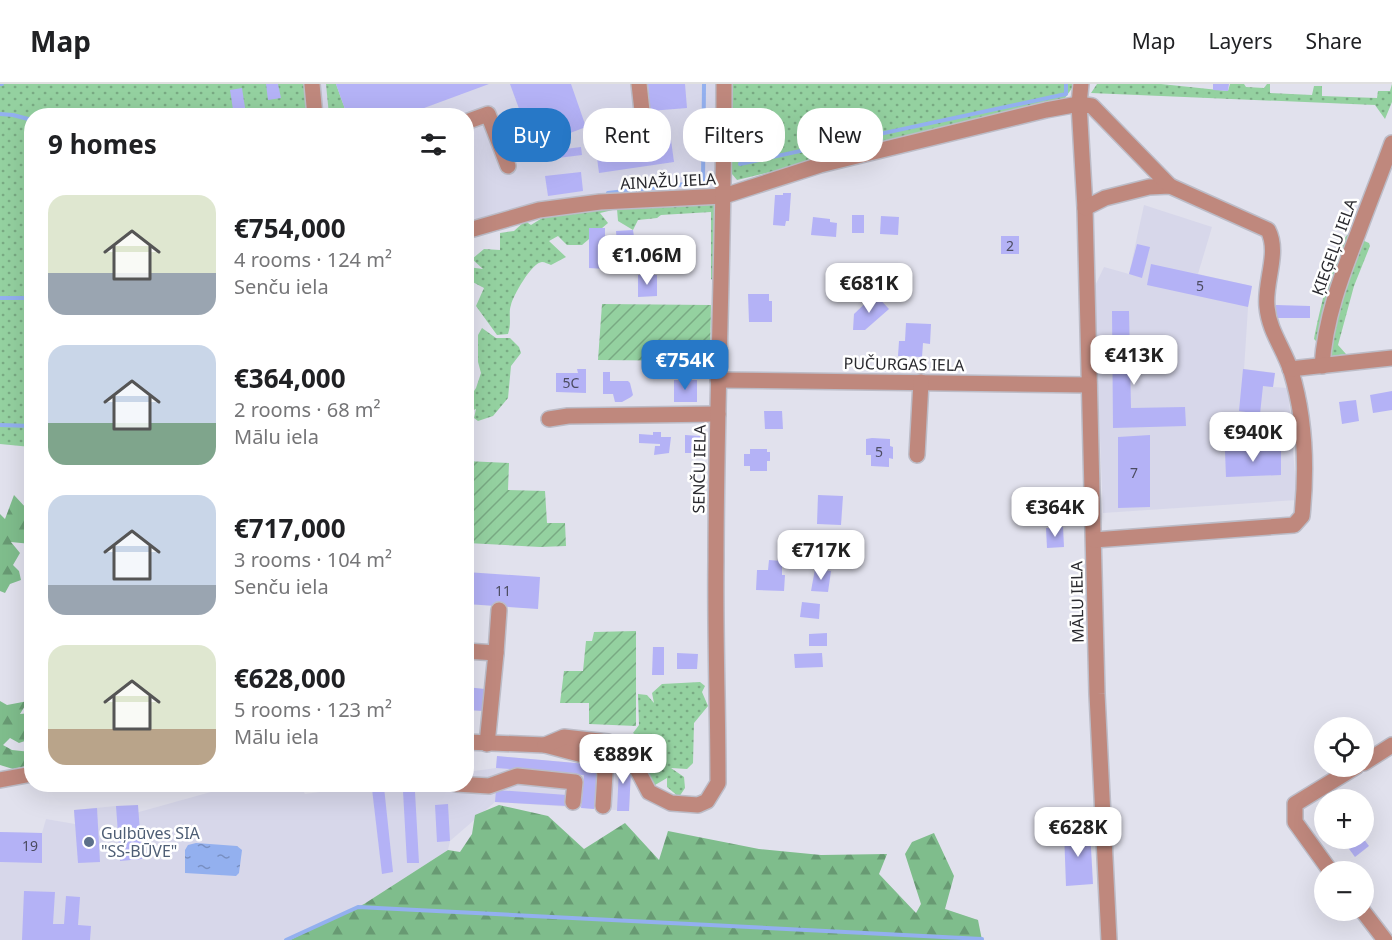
<!DOCTYPE html>
<meta charset="utf-8">
<style>
:root{--surface:#fff;--page:#f6f6f6;--text:#202124;--muted:#757577;--line:#e0e0e0;--accent:#2778c7}
body{margin:0;font-family:"Noto Sans",sans-serif;background:var(--page);color:var(--text);height:100vh;display:flex;flex-direction:column;font-size:22px;white-space:nowrap}
*{box-sizing:border-box;margin:0}
p{font-size:20px;color:var(--muted)}
.icon{flex:none;width:33px;height:33px;fill:none;stroke:currentColor;stroke-width:2;stroke-linecap:round;stroke-linejoin:round}
.map{position:relative;flex:1;overflow:hidden}
.panel{position:absolute;left:24px;top:24px;width:450px;height:684px;display:flex;flex-direction:column;background:var(--surface);border-radius:24px;box-shadow:0 6px 24px #0002}
.panel>*{flex:none}
.guide{position:absolute;left:492px;top:24px;width:570px;height:54px;display:flex;gap:12px}
.controls{position:absolute;left:1314px;top:633px;display:grid;gap:12px}
.controls a{display:grid;place-items:center;width:60px;height:60px;border-radius:50%;background:var(--surface);box-shadow:0 6px 24px #0002;font-size:30px}
.price{position:absolute;translate:-50% -51px;padding:0 14px;border-radius:12px;background:#fff;color:#222;font-size:20px;line-height:39px;filter:drop-shadow(0 2px 3px #0008)}
.price::after{content:'';position:absolute;left:50%;top:36px;width:18px;height:14px;margin-left:-9px;background:inherit;clip-path:polygon(0 0,100% 0,50% 100%)}
.price.on{background:var(--accent);color:#fff}
ul{padding:0;list-style:none}
li{display:flex;align-items:center;gap:18px;height:150px;padding:0 24px}
li span{display:grid;place-items:center;flex:none;width:168px;height:120px;border-radius:18px;color:#555}
li>.icon{margin-inline-start:auto}
span .icon{width:72px;height:72px;fill:#fffc;stroke-width:1}
li b{font-size:26px}
h2{display:flex;justify-content:space-between;align-items:center;height:72px;padding:0 24px;font-size:26px}
.pill{padding:0 21px;border-radius:24px;background:var(--surface);box-shadow:0 6px 24px #0002;font-size:21px;line-height:54px}
.pill.on{background:var(--accent);color:#fff}
header{display:flex;align-items:center;gap:36px;box-sizing:border-box;height:84px;padding:0 30px;background:var(--surface);border-bottom:2px solid var(--line)}
header strong{font-size:28px}
nav{display:flex;gap:33px;margin-inline-start:auto;font-size:21px}
.map>svg:first-child{display:block}
.built{fill:#d7d7ea}
.grass{fill:url(#grass-dots)}
.forest{fill:url(#forest-firs)}
.garden{fill:url(#garden-furrows)}
.water{fill:url(#water-ripples)}
.lines{fill:none;stroke-linecap:round;stroke-linejoin:round}
.stream{stroke:#93b0ef;stroke-width:4}
.building{fill:#b4b2f6}
.minor-casing{stroke:#bcbcc7;stroke-width:18}
.minor{stroke:#bf887d;stroke-width:15}
.service-dot{fill:#5c6f8a;stroke:#fff;stroke-width:2}
.labels{text-anchor:middle;dominant-baseline:central;stroke-width:5;stroke-linejoin:round;paint-order:stroke}
.number-label{font-size:14px;fill:#4c4c61}
.street-label{font-size:16px;fill:#2a2a2f;stroke:#fff}
.service-label{font-size:16px;fill:#4e5e75;stroke:#fff;text-anchor:start}
</style>
<header>
<strong>Map</strong>
<nav><a>Map</a><a>Layers</a><a>Share</a></nav>
</header>
<div class="map">
<svg width="1392" height="856" viewBox="0 0 1392 856">
<defs>
<pattern id="grass-dots" width="8" height="8" patternUnits="userSpaceOnUse" patternTransform="scale(1.5)"><rect width="8" height="8" fill="#94d1a0"/><path d="M2 2h.1M6 6h.1" fill="none" stroke="#79aa83" stroke-width="1.8" stroke-linecap="round"/></pattern>
<pattern id="forest-firs" width="22" height="20" patternUnits="userSpaceOnUse" patternTransform="scale(1.5)"><rect width="22" height="20" fill="#7fbd8c"/><path d="M5 1l3.5 6h-7zM16 11l3.5 6h-7z" fill="#689a73"/></pattern>
<pattern id="garden-furrows" width="10" height="10" patternUnits="userSpaceOnUse" patternTransform="scale(1.5)"><rect width="10" height="10" fill="#94d1a0"/><path d="M-1 1l2-2M0 10L10 0M9 11l2-2" fill="none" stroke="#79aa83"/></pattern>
<pattern id="water-ripples" width="26" height="14" patternUnits="userSpaceOnUse" patternTransform="scale(1.5)"><rect width="26" height="14" fill="#93b0ef"/><path d="M2 4q2-2 4 0t4 0M15 11q2-2 4 0t4 0" fill="none" stroke="#788fc2"/></pattern>
</defs>
<rect width="100%" height="100%" fill="#e1e1ed"/>
<g class="built">
<polygon points="312,0 725,0 724,112 601,118 467,147 466,32 315,31"/>
<polygon points="1144,121 1212,143 1198,190 1252,202 1248,223 1244,285 1275,289 1273,303 1288,304 1297,416 1103,429 1094,204 1104,183 1129,190"/>
<polygon points="497,672 598,681 627,676 627,684 631,685 629,727 495,718 450,757 448,766 364,820 285,856 0,856 0,748 42,749 46,735 75,740 74,726 116,722 139,728 236,701 300,701 305,710 376,700 466,700 467,688 496,684"/>
</g>
<g class="grass">
<polygon points="0,0 304,0 308,32 32,32 31,363 0,360"/>
<polygon points="326,0 336,0 346,28 337,31 329,31"/>
<polygon points="731,0 1075,0 1065,14 1056,18 737,96 732,90 730,82"/>
<polygon points="1097,0 1161,0 1228,7 1230,0 1244,0 1246,3 1264,4 1267,0 1270,0 1270,9 1312,11 1314,2 1322,2 1322,12 1377,14 1378,7 1390,7 1392,0 1392,18 1385,35 1375,21 1091,9"/>
<path d="M708 110 731 128 725 204 711 195V128L661 131 657 134 638 136 633 146 618 137 617 125 600 129 608 139 582 161H567L558 152 549 157 566 173 551 181C548 180 545 178 542 178 532 178 513 212 511 221 508 229 512 238 508 250L497 251 476 222 484 204 467 195 468 183 483 185 472 175 484 165 500 166V149L514 147 525 137 531 141 547 131Z"/>
<path d="M1347 151H1350L1331 200 1317 258 1314 255C1319 229 1332 171 1347 151Z"/>
<path d="M1362 156 1369 159 1370 162 1354 202 1338 261 1346 270 1332 272C1323 252 1354 179 1362 156Z"/>
<polygon points="482,244 496,254 510,254 519,263 521,269 511,282 508,314 493,332 478,337 474,334 476,325 467,329 466,307 468,316 476,304 481,289 478,278 478,251"/>
<polygon points="700,598 705,602 702,608 708,622 694,639 693,679 687,685 671,684 684,693 685,704 679,713 667,703 667,694 655,701 645,694 639,680 644,675 638,665 643,656 633,649 639,641 638,610 647,611 654,619 652,609 662,600"/>
</g>
<g class="forest">
<polygon points="14,411 27,425 27,447 31,460 11,458 20,469 13,481 19,487 21,496 10,500 5,509 0,507 0,430 5,435"/>
<polygon points="0,617 7,621 28,617 20,630 31,629 31,655 19,659 10,654 3,661 12,666 31,668 31,681 13,685 0,681"/>
<polygon points="499,721 548,732 584,765 625,739 659,776 668,747 759,765 821,771 887,770 879,790 916,829 921,820 905,770 912,758 934,749 954,792 945,825 978,836 982,856 290,856 364,820 448,766 460,768 472,750 475,731"/>
</g>
<g class="garden">
<polygon points="602,220 711,221 710,277 598,276"/>
<polygon points="466,377 509,379 508,406 545,407 547,439 565,439 566,462 540,463 467,459"/>
<polygon points="636,547 636,642 589,640 589,619 560,619 564,587 583,587 586,557 592,557 594,548"/>
</g>
<polygon class="water" points="196,759 237,762 242,766 239,789 236,792 185,789 185,766 188,761"/>
<g class="lines">
<g class="stream">
<polyline points="0,0 2,0"/>
<polyline points="0,30 13,31 32,36"/>
<polyline points="740,80 1066,10 1066,0"/>
<polyline points="608,109 703,98 704,0"/>
<polyline points="0,214 32,214"/>
<polyline points="0,341 32,342"/>
<polyline points="286,856 358,823 982,855"/>
</g>
</g>
<g class="building">
<polygon points="266,0 278,0 281,14 268,16"/>
<polygon points="336,0 489,0 416,27 417,32 337,32 346,28"/>
<polygon points="510,0 571,0 586,43 533,63"/>
<polygon points="648,0 685,0 687,24 650,27"/>
<polygon points="1213,0 1229,0 1228,7 1213,6"/>
<polygon points="242,4 246,30 234,32 230,6"/>
<polygon points="671,56 674,78 599,89 596,66"/>
<polygon points="581,63 582,71 550,75 549,67"/>
<polygon points="581,88 583,107 548,112 545,92"/>
<polygon points="783,109 791,109 789,137 786,137 785,142 773,141 775,111 783,111"/>
<rect x="852" y="131" width="12" height="18"/>
<polygon points="881,132 899,133 898,151 880,150"/>
<polygon points="813,133 830,135 830,138 837,139 836,153 811,151"/>
<polygon points="589,144 605,144 605,185 589,184"/>
<polygon points="633,146 635,159 617,160 616,147"/>
<rect x="1001" y="152" width="18" height="18"/>
<polygon points="1137,160 1150,163 1142,194 1129,190"/>
<polygon points="1151,180 1252,202 1248,223 1147,201"/>
<polygon points="890,186 902,186 902,203 889,202"/>
<polygon points="638,191 657,191 657,212 638,213"/>
<polygon points="845,191 856,191 855,204 845,204"/>
<polygon points="748,210 769,210 769,217 772,217 772,238 749,238"/>
<polygon points="875,210 889,225 865,246 853,246 854,230"/>
<polygon points="1276,221 1310,222 1310,234 1275,234"/>
<polygon points="1112,227 1129,227 1131,324 1185,323 1186,342 1113,344"/>
<polygon points="906,239 931,240 930,260 923,259 922,273 898,272 899,257 905,257"/>
<polygon points="577,285 586,285 586,309 556,308 556,289 578,289"/>
<polygon points="1243,285 1275,289 1273,303 1263,302 1260,330 1239,327"/>
<polygon points="603,288 610,288 610,297 628,297 630,299 633,311 631,313 622,318 615,318 613,310 603,310"/>
<rect x="674" y="296" width="23" height="22"/>
<polygon points="1392,307 1392,326 1373,329 1370,311"/>
<polygon points="1356,316 1359,337 1342,340 1339,318"/>
<polygon points="764,327 782,327 783,345 765,345"/>
<polygon points="653,348 661,348 661,353 671,353 669,369 654,371 655,362 660,362 660,360 639,359 639,350 653,351"/>
<polygon points="685,351 700,352 700,369 685,369"/>
<polygon points="1150,351 1150,423 1118,424 1118,353"/>
<polygon points="872,354 890,355 890,362 893,363 893,375 889,374 889,383 871,382 871,371 866,371 866,355"/>
<polygon points="750,365 767,365 767,368 770,368 770,377 767,377 767,387 750,387 750,382 744,382 744,370 750,370"/>
<polygon points="1281,366 1281,391 1226,393 1225,367"/>
<polygon points="818,411 843,412 841,441 817,440"/>
<polygon points="1014,424 1032,424 1033,437 1015,437"/>
<polygon points="1063,443 1064,463 1047,464 1046,444"/>
<polygon points="823,450 847,452 846,466 822,464"/>
<polygon points="769,476 782,477 782,491 785,491 784,507 756,506 757,486 768,486"/>
<polygon points="815,485 831,487 828,508 811,507"/>
<polygon points="466,488 540,493 538,525 466,520"/>
<polygon points="802,518 820,520 819,535 800,533"/>
<polygon points="827,549 827,562 809,562 809,550"/>
<polygon points="653,563 664,563 664,591 652,591"/>
<polygon points="677,569 698,570 697,585 677,585"/>
<polygon points="822,569 823,583 795,584 794,570"/>
<polygon points="466,603 485,605 483,627 466,626"/>
<polygon points="497,672 598,681 594,725 581,724 584,691 496,684"/>
<polygon points="614,676 627,676 626,685 631,685 629,727 617,727 619,684 613,684"/>
<polygon points="406,700 418,700 418,707 415,708 419,779 407,779 403,707 406,707"/>
<polygon points="384,703 393,788 382,790 372,705"/>
<polygon points="496,706 567,711 567,722 495,718"/>
<polygon points="448,720 450,757 437,758 435,721"/>
<polygon points="138,721 142,775 120,777 116,722"/>
<polygon points="97,724 100,778 78,779 74,726"/>
<polygon points="1090,746 1093,800 1066,802 1064,747"/>
<polygon points="0,748 42,749 42,779 0,778"/>
<polygon points="1341,754 1363,754 1369,762 1355,773"/>
<polygon points="24,807 55,808 53,840 64,840 66,812 80,813 78,841 91,842 90,856 22,856"/>
</g>
<g class="lines">
<g class="minor-casing">
<g id="minor">
<polyline points="312,0 315,32"/>
<polyline points="639,0 642,27"/>
<polyline points="1081,0 1079,20 1085,124 1097,610 1109,856"/>
<polyline points="466,38 488,30 508,82"/>
<path d="M1085 124 1105 114 1149 103 1170 102 1268 146C1280 169 1264 198 1267 223 1269 247 1284 265 1291 287 1305 333 1307 384 1302 432L1294 441 1094 456"/>
<polyline points="466,147 539,126 600,118 724,112 820,81 1046,26 1079,20 1092,22 1170,102"/>
<path d="M1322 282C1325 235 1341 193 1358 149 1369 119 1381 89 1392 59"/>
<polyline points="1290,285 1392,274"/>
<polyline points="718,296 1089,301"/>
<polyline points="549,335 568,332 718,330"/>
<polyline points="917,371 921,298"/>
<polyline points="466,567 496,569 487,660"/>
<polyline points="496,569 499,526"/>
<polyline points="466,658 545,661 594,674 601,679 605,689 603,722"/>
<path d="M545 661 564 653 608 658 622 667 636 683 649 708 671 719 698 721 707 717 718 699C718 625 715 551 716 477 716 318 724 159 724 0"/>
<polyline points="1364,679 1392,661"/>
<polyline points="0,696 32,690"/>
<polyline points="456,700 489,702 517,692 575,698 573,718"/>
<polyline points="1331,788 1295,738 1295,720 1357,682"/>
<polyline points="1362,826 1385,856"/>
</g>
</g>
<use href="#minor" class="minor"/>
</g>
<circle class="service-dot" cx="89" cy="758" r="6"/>
<g class="labels">
<g class="number-label">
<text x="1010" y="161">2</text>
<text x="1200" y="201">5</text>
<text x="571" y="298">5C</text>
<text x="879" y="367">5</text>
<text x="1134" y="388">7</text>
<text x="503" y="506">11</text>
<text x="30" y="761">19</text>
</g>
<g class="street-label">
<text transform="translate(668 97) rotate(-3)">AINAŽU IELA</text>
<text transform="translate(1334 163) rotate(-70)">ĶIEĢEĻU IELA</text>
<text transform="translate(904 280) rotate(1)">PUČURGAS IELA</text>
<text transform="translate(699 385) rotate(-89)">SENČU IELA</text>
<text transform="translate(1077 518) rotate(-91)">MĀLU IELA</text>
</g>
<g class="service-label">
<text x="101" y="749">Guļbūves SIA<tspan x="101" dy="18">"SS-BŪVE"</tspan></text>
</g>
</g>
</svg>
<div class="controls">
<a><svg class="icon" aria-label="locate" viewBox="0 0 24 24"><circle cx="12" cy="12" r="6"/><path d="M12 2v4M12 18v4M2 12h4M18 12h4"/></svg></a>
<a>+</a>
<a>−</a>
</div>
<b class="price" style="left:647px;top:202px">€1.06M</b>
<b class="price" style="left:869px;top:230px">€681K</b>
<b class="price" style="left:1134px;top:302px">€413K</b>
<b class="price on" style="left:685px;top:307px">€754K</b>
<b class="price" style="left:1253px;top:379px">€940K</b>
<b class="price" style="left:1055px;top:454px">€364K</b>
<b class="price" style="left:821px;top:497px">€717K</b>
<b class="price" style="left:623px;top:701px">€889K</b>
<b class="price" style="left:1078px;top:774px">€628K</b>
<div class="guide">
<a class="pill on">Buy</a>
<a class="pill">Rent</a>
<a class="pill">Filters</a>
<a class="pill">New</a>
</div>
<section class="panel">
<h2>9 homes<svg class="icon" aria-label="filters" viewBox="0 0 24 24"><path d="M4 7h16M4 17h16"/><circle cx="9" cy="7" r="2"/><circle cx="15" cy="17" r="2"/></svg></h2>
<ul>
<li><span style="background:linear-gradient(#dfe7d0 65%,#9aa5b1 0)"><svg class="icon" aria-label="home" viewBox="0 0 24 24"><path d="M3 11l9-7 9 7M6 9v11h12V9"/></svg></span><div><b>€754,000</b><p>4 rooms · 124 m²</p><p>Senču iela</p></div></li>
<li><span style="background:linear-gradient(#c9d6e8 65%,#7fa58c 0)"><svg class="icon" aria-label="home" viewBox="0 0 24 24"><path d="M3 11l9-7 9 7M6 9v11h12V9"/></svg></span><div><b>€364,000</b><p>2 rooms · 68 m²</p><p>Mālu iela</p></div></li>
<li><span style="background:linear-gradient(#c9d6e8 75%,#9aa5b1 0)"><svg class="icon" aria-label="home" viewBox="0 0 24 24"><path d="M3 11l9-7 9 7M6 9v11h12V9"/></svg></span><div><b>€717,000</b><p>3 rooms · 104 m²</p><p>Senču iela</p></div></li>
<li><span style="background:linear-gradient(#dfe7d0 70%,#b9a48a 0)"><svg class="icon" aria-label="home" viewBox="0 0 24 24"><path d="M3 11l9-7 9 7M6 9v11h12V9"/></svg></span><div><b>€628,000</b><p>5 rooms · 123 m²</p><p>Mālu iela</p></div></li>
</ul>
</section>
</div>
